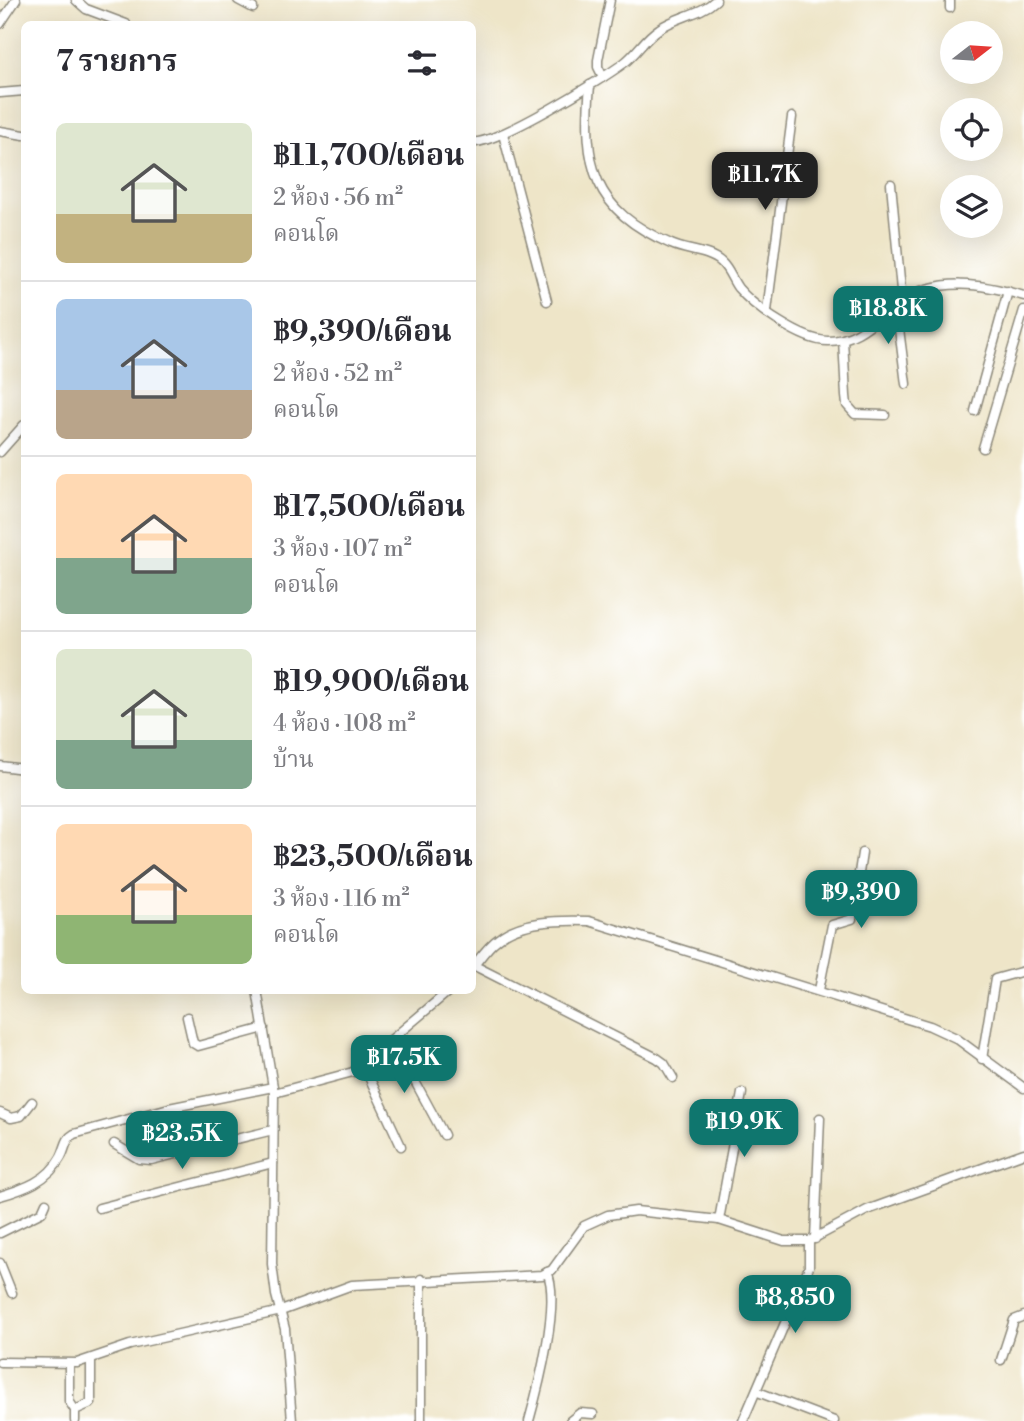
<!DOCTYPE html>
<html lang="th">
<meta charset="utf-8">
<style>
:root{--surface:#fff;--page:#f7f7f7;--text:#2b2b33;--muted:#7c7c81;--line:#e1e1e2;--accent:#0f766e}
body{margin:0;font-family:"Libre Bodoni","Noto Serif Thai",serif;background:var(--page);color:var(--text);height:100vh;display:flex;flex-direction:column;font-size:26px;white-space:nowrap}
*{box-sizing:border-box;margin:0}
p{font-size:23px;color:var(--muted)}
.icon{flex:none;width:38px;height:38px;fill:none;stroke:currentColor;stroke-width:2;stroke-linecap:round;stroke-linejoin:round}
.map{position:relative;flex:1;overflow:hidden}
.sheet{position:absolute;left:21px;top:21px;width:455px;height:973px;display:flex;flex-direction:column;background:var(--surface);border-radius:10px;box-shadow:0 7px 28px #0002}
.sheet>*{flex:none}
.needle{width:46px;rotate:73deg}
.buttons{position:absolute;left:940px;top:21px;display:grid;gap:14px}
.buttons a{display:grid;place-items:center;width:63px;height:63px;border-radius:50%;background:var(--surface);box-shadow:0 7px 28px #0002;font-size:35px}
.price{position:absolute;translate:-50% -60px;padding:0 16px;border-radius:14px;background:var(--accent);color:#fff;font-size:23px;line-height:46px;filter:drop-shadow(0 2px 4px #0008)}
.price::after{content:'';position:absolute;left:50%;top:42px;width:21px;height:16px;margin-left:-10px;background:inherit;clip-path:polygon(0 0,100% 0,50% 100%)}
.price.on{background:#222;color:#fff}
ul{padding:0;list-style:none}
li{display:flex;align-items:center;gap:21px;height:175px;padding:0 35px}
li+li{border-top:2px solid var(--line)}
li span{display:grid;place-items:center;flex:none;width:196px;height:140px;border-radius:10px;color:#555}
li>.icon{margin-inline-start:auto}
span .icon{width:84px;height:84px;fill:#fffc;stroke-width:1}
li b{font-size:30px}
h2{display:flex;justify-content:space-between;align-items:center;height:84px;padding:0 35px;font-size:30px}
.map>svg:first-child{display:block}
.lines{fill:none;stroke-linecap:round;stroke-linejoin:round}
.minor-casing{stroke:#8c887a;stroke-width:11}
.minor{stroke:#fff;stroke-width:8}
</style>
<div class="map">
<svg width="1024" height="1421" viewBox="0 0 1024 1421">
<rect width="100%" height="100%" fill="#fff"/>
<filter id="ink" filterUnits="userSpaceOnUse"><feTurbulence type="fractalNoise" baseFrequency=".0143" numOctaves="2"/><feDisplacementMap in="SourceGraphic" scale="14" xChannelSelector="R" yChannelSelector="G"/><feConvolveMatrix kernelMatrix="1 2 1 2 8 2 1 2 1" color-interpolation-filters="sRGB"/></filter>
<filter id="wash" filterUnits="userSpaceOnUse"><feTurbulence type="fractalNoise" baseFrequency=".00686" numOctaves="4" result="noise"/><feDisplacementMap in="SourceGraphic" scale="28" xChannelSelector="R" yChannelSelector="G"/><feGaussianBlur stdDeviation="1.57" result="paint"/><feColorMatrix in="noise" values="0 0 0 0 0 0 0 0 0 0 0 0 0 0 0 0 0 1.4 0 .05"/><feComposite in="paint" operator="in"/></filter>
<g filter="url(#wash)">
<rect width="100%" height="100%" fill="#eee5c8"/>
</g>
<g filter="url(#ink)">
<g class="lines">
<g class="minor-casing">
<g id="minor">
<polyline points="76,0 86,9 126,24"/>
<polyline points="238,0 253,8"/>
<polyline points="950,8 950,0"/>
<polyline points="0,24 16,0"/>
<polyline points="603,77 598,67 598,60 610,0"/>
<path d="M590 85C583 165 592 210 671 244 686 251 709 251 721 262 729 269 732 280 738 288 755 308 802 341 828 341 859 341 877 317 901 301 939 276 983 284 1024 296"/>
<polyline points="0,93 24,91"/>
<polyline points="0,131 24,135"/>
<polyline points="503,134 547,301"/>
<path d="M472 142C494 146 603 79 624 63 637 53 645 38 659 29 677 16 700 15 716 0"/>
<polyline points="891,184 902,301"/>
<polyline points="896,305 906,384"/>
<polyline points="767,311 792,117"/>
<polyline points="843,339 846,396 847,405 855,414 885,415"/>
<polyline points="975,411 1008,291"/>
<polyline points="983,448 1024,310"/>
<polyline points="0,452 24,425"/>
<polyline points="0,766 24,769"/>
<polyline points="475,966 657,1058 664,1063 673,1078"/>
<path d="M472 968C480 958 488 946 498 939 521 920 561 920 589 921L930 1026 956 1038 1024 1088"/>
<polyline points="257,990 274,1093 272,1264 276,1295 285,1329 292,1421"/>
<polyline points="819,990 832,925 852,919 862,853"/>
<polyline points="187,1017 193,1043 198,1046 264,1028"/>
<polyline points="392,1039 444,1135"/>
<polyline points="982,1059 995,979 1024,971"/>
<polyline points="363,1064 401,1146"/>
<polyline points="274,1093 353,1072 450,990"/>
<polyline points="0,1113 11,1118 21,1116 32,1102"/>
<polyline points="114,1144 139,1159 151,1160 273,1130"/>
<path d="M0 1196C24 1189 48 1181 61 1157 66 1148 65 1139 74 1134L169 1108 273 1087"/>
<polyline points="99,1208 273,1163"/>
<polyline points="719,1220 742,1093"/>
<polyline points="0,1233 42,1212 46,1203"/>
<polyline points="815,1239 820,1118"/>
<polyline points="0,1263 12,1293"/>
<polyline points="421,1279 421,1421"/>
<polyline points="1001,1360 1014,1320 1024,1316"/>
<polyline points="0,1362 77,1363 130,1345 281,1311 352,1285 542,1275 552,1270 584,1226 608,1215 636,1211 719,1220 784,1241 809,1241 867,1210 1024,1153"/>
<polyline points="69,1364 69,1401 75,1410"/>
<polyline points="758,1392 834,1421"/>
<polyline points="75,1421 75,1410 91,1403 91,1359"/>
<path d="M529 1421C538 1389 561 1301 547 1272"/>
<polyline points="570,1421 580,1413 593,1414"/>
<polyline points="743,1421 809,1267 809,1241"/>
</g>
</g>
<use href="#minor" class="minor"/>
</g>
</g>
</svg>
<div class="buttons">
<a><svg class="needle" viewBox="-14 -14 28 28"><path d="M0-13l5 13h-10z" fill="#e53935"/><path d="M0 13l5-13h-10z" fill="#7c7c81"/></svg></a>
<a><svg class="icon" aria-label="locate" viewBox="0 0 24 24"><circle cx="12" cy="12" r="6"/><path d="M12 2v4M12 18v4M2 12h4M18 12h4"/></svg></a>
<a><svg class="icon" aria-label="layers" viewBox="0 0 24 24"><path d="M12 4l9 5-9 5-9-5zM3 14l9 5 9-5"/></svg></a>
</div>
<b class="price on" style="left:765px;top:212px">฿11.7K</b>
<b class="price" style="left:888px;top:346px">฿18.8K</b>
<b class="price" style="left:861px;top:930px">฿9,390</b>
<b class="price" style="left:404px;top:1095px">฿17.5K</b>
<b class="price" style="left:744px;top:1159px">฿19.9K</b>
<b class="price" style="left:182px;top:1171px">฿23.5K</b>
<b class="price" style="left:795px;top:1335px">฿8,850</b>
<section class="sheet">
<h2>7 รายการ<svg class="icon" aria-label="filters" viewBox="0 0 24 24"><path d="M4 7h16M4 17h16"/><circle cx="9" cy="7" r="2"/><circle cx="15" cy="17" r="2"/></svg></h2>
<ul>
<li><span style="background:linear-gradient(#dfe7d0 65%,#c2b280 0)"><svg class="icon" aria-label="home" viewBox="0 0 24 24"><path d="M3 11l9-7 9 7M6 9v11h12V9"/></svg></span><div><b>฿11,700/เดือน</b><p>2 ห้อง · 56 m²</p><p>คอนโด</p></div></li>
<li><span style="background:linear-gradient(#a9c7e8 65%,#b9a48a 0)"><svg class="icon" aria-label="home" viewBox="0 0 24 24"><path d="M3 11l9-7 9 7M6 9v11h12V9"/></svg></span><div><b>฿9,390/เดือน</b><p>2 ห้อง · 52 m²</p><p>คอนโด</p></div></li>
<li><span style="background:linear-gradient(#ffd9b3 60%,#7fa58c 0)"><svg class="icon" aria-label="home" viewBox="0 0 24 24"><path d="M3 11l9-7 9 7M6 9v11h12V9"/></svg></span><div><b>฿17,500/เดือน</b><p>3 ห้อง · 107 m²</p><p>คอนโด</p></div></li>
<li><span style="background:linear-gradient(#dfe7d0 65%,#7fa58c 0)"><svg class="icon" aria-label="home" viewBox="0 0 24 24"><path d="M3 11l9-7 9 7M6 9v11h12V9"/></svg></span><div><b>฿19,900/เดือน</b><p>4 ห้อง · 108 m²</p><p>บ้าน</p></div></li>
<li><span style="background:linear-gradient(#ffd9b3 65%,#8fb573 0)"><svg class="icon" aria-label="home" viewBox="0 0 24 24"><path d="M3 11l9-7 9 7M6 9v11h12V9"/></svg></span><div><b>฿23,500/เดือน</b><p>3 ห้อง · 116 m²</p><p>คอนโด</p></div></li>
</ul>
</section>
</div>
